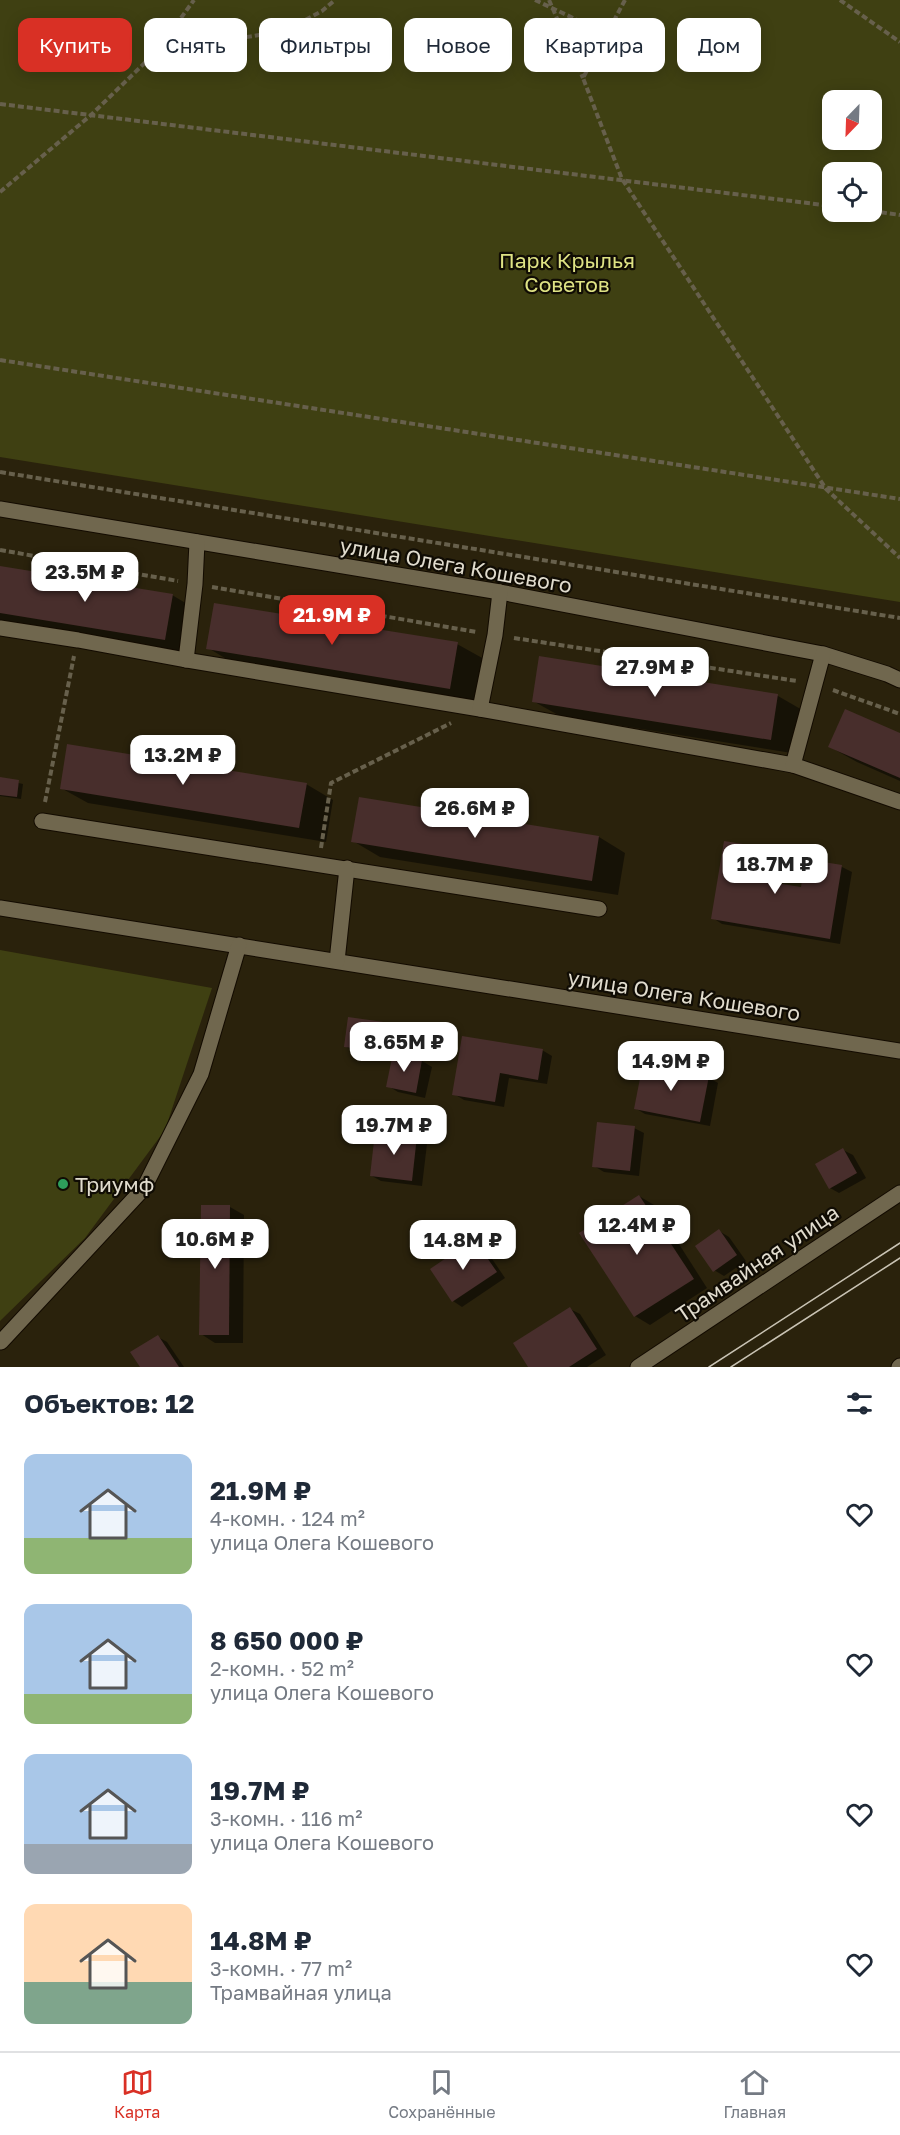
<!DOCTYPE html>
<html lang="ru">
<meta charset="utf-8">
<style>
:root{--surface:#fff;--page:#f2f2f3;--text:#1f2937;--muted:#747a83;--line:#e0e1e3;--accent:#d93025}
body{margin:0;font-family:"Golos Text",sans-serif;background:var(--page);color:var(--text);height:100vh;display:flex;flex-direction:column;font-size:22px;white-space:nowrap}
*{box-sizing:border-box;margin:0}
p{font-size:20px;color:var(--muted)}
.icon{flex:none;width:33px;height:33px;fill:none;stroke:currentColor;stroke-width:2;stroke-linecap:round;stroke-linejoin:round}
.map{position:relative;height:1367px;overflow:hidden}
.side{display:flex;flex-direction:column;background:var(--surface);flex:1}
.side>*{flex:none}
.hud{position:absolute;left:18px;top:18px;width:864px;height:54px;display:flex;gap:12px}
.needle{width:39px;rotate:203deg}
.fabs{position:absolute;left:822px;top:90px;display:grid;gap:12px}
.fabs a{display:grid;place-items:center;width:60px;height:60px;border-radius:12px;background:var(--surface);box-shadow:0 3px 15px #0003;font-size:30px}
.price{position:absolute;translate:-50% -51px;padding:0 14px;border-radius:12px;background:#fff;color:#222;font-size:20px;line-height:39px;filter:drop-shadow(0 2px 3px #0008)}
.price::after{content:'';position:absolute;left:50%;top:36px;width:18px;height:14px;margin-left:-9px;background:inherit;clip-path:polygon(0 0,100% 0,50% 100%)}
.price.selected{background:var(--accent);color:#fff}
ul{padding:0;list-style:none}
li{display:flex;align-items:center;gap:18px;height:150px;padding:0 24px}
li span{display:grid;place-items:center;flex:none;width:168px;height:120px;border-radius:12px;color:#555}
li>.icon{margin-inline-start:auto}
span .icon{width:72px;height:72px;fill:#fffc;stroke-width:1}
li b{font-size:26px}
h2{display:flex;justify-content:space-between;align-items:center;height:72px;padding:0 24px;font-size:26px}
.pill{padding:0 21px;border-radius:12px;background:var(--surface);box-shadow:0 3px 15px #0003;font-size:21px;line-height:54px}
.pill.selected{background:var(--accent);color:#fff}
.menu{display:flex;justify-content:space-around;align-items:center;height:84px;border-top:2px solid var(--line);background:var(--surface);font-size:16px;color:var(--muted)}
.menu a{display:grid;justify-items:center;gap:3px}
.menu .selected{color:var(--accent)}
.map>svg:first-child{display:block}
.green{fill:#3f4012;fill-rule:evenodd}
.shadow{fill:#0007}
.building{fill:#482e2c}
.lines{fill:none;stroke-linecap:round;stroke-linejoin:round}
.minor-casing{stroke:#130b00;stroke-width:17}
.path{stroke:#67604c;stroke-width:4;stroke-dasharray:6 3;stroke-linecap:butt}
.minor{stroke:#70674e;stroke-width:15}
.tram{stroke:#c9c3b4;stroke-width:1.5}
.leisure-dot{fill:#2e9e5b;stroke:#100c04;stroke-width:2}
.labels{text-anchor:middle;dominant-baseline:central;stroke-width:4.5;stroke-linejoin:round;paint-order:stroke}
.park-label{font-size:21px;fill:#dee284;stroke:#100c04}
.street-label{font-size:21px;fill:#e1dcce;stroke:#100c04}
.poi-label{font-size:21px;fill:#e1dcce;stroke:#100c04;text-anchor:start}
</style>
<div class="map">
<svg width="900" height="1367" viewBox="0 0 900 1367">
<rect width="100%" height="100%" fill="#2a220c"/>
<g class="green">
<path d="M0 0H900V602L0 457ZM872 100V140H832V100ZM872 172V212H832V172Z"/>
<polygon points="0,950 212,988 165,1130 85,1238 0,1321"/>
</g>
<g class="shadow">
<polygon points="0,568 172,595 199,611 192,654 0,623"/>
<polygon points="457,644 484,659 477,703 235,664 208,648"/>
<polygon points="778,696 804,711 798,754 560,716 533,701"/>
<polygon points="900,734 900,781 857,762 830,747"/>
<polygon points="0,779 23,784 21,799 0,796"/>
<polygon points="306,784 333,800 326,842 88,803 61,788"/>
<polygon points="599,837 625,853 618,895 380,857 353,841"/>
<polygon points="725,843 762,849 772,854 767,883 802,889 807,861 842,867 852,872 840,944 722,924 713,918"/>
<polygon points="349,1019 398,1026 408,1031 403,1057 422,1061 432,1067 425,1098 398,1092 388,1086 394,1057 355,1052 345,1046"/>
<polygon points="542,1050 552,1056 547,1084 509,1078 504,1107 464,1100 454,1094"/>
<polygon points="644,1065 709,1078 718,1083 710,1126 645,1114 635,1108"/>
<polygon points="634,1128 644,1133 639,1176 604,1172 594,1166"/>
<polygon points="377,1133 417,1138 427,1144 422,1186 381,1181 372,1176"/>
<polygon points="843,1150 853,1155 866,1178 839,1193 830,1188"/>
<polygon points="639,1196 654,1205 707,1288 650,1325 635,1316 581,1233"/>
<polygon points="230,1207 244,1215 243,1343 215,1343 201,1334"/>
<polygon points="719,1231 729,1237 746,1261 724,1276 714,1270"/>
<polygon points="474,1241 484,1247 505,1278 462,1307 453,1301"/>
<polygon points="570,1309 580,1314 606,1355 587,1367 530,1367"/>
<polygon points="158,1337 167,1342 184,1367 142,1367"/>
</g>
<g class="building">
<polygon points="0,566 173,594 165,640 0,613"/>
<polygon points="214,603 458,642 450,689 206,649"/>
<polygon points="539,656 778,694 771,740 532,702"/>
<polygon points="845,709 900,733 900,778 828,747"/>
<polygon points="67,744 307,783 299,828 60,789"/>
<polygon points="0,777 19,780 17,797 0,795"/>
<polygon points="359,797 599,836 592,881 351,842"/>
<polygon points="724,841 762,847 757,880 801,887 805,859 842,865 830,939 711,919"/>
<polygon points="348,1017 398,1024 393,1053 344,1047"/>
<polygon points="462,1036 543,1049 538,1080 500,1073 495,1102 452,1095"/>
<polygon points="393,1053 422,1060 416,1093 386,1087"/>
<polygon points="643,1063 709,1076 700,1122 634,1109"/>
<polygon points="597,1122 635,1126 630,1171 592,1167"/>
<polygon points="375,1132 417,1136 412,1181 370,1176"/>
<polygon points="843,1148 857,1173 829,1189 815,1164"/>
<polygon points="639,1195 694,1279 634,1317 579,1233"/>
<polygon points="201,1205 230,1205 229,1335 199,1335"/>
<polygon points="719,1229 737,1255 713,1272 695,1246"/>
<polygon points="474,1239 497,1272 452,1302 430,1269"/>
<polygon points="570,1307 597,1349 569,1367 528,1367 513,1343"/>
<polygon points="158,1335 179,1367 140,1367 130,1352"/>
</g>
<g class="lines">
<g class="minor-casing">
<g id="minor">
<polyline points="0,509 500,592 823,654 887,674 900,680"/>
<polyline points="0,628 78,640 186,660 480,709 793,765 900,802"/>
<polyline points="186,660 195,584 197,542"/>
<polyline points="480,709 495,635 500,592"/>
<polyline points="793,765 823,654"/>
<polyline points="42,821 599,909"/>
<polyline points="0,908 900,1051"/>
<polyline points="337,961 347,868"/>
<polyline points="1,1342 144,1188 201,1074 239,945"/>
<polyline points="638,1367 900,1193"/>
<polyline points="899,1367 900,1366"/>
</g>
</g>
<g class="path">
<polyline points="535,0 607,34"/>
<polyline points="549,0 583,78"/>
<polyline points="625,0 583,78 622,179 826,489 900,558"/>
<polyline points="840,0 900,42"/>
<polyline points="157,51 285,31 322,11 335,0"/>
<polyline points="0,104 832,206"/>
<polyline points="0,192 91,115 157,51 194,0"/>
<polyline points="872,211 900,215"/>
<polyline points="0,360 900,499"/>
<polyline points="0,472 900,618"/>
<polyline points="0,550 178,581"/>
<polyline points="212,587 477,632"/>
<polyline points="514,638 797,681"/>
<polyline points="833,690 900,714"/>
<polyline points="45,802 74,656"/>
<polyline points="321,848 331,783 451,723"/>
</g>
<use href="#minor" class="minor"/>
<g class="tram">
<polyline points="709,1367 900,1243"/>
<polyline points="731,1367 900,1258"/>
</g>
</g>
<circle class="leisure-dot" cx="63" cy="1184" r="6"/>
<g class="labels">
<g class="park-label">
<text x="567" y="260">Парк Крылья<tspan x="567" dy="24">Советов</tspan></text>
</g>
<g class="street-label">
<text transform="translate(456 565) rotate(10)">улица Олега Кошевого</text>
<text transform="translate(684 995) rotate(9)">улица Олега Кошевого</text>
<text transform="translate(757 1263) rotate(-34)">Трамвайная улица</text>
</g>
<g class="poi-label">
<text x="75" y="1184">Триумф</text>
</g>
</g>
</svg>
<div class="fabs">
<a><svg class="needle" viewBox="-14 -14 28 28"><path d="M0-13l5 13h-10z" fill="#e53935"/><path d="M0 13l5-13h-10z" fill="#747a83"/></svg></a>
<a><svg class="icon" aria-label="locate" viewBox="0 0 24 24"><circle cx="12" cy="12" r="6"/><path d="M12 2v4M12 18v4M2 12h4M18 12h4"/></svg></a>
</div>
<b class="price" style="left:85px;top:603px">23.5M ₽</b>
<b class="price selected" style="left:332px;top:646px">21.9M ₽</b>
<b class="price" style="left:655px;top:698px">27.9M ₽</b>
<b class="price" style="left:183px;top:786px">13.2M ₽</b>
<b class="price" style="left:475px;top:839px">26.6M ₽</b>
<b class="price" style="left:775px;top:895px">18.7M ₽</b>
<b class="price" style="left:404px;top:1073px">8.65M ₽</b>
<b class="price" style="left:671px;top:1092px">14.9M ₽</b>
<b class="price" style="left:394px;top:1156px">19.7M ₽</b>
<b class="price" style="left:637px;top:1256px">12.4M ₽</b>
<b class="price" style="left:215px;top:1270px">10.6M ₽</b>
<b class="price" style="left:463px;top:1271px">14.8M ₽</b>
<div class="hud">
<a class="pill selected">Купить</a>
<a class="pill">Снять</a>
<a class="pill">Фильтры</a>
<a class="pill">Новое</a>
<a class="pill">Квартира</a>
<a class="pill">Дом</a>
</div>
</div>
<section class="side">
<h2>Объектов: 12<svg class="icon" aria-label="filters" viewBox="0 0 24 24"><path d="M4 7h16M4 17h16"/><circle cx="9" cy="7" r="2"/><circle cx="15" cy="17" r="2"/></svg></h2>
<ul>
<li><span style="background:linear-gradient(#a9c7e8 70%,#8fb573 0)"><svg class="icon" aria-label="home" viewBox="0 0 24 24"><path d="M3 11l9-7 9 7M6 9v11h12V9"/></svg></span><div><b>21.9M ₽</b><p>4-комн. · 124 m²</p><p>улица Олега Кошевого</p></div><svg class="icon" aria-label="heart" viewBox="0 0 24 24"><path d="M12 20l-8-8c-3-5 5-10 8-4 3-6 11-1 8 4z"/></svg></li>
<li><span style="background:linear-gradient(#a9c7e8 75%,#8fb573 0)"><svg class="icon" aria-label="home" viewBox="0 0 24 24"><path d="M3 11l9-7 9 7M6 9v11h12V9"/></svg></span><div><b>8 650 000 ₽</b><p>2-комн. · 52 m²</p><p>улица Олега Кошевого</p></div><svg class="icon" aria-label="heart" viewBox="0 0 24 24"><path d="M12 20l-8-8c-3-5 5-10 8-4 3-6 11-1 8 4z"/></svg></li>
<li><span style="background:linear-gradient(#a9c7e8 75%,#9aa5b1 0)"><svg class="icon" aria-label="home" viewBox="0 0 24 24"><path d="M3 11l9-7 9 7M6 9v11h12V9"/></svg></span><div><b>19.7M ₽</b><p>3-комн. · 116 m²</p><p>улица Олега Кошевого</p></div><svg class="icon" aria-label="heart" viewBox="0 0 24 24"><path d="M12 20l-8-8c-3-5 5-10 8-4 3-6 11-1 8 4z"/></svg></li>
<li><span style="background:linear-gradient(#ffd9b3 65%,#7fa58c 0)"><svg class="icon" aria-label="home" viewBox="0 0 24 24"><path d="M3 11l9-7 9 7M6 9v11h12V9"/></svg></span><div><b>14.8M ₽</b><p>3-комн. · 77 m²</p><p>Трамвайная улица</p></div><svg class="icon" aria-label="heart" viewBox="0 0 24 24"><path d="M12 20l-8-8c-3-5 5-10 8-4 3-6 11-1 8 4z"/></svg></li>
</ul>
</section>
<nav class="menu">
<a class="selected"><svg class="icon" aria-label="map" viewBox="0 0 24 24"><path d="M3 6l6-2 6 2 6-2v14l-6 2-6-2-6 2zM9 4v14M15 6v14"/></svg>Карта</a>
<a><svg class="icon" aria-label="saved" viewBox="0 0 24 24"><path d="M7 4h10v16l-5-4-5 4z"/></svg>Сохранённые</a>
<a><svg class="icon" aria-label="home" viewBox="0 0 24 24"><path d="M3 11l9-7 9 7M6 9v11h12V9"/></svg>Главная</a>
</nav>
